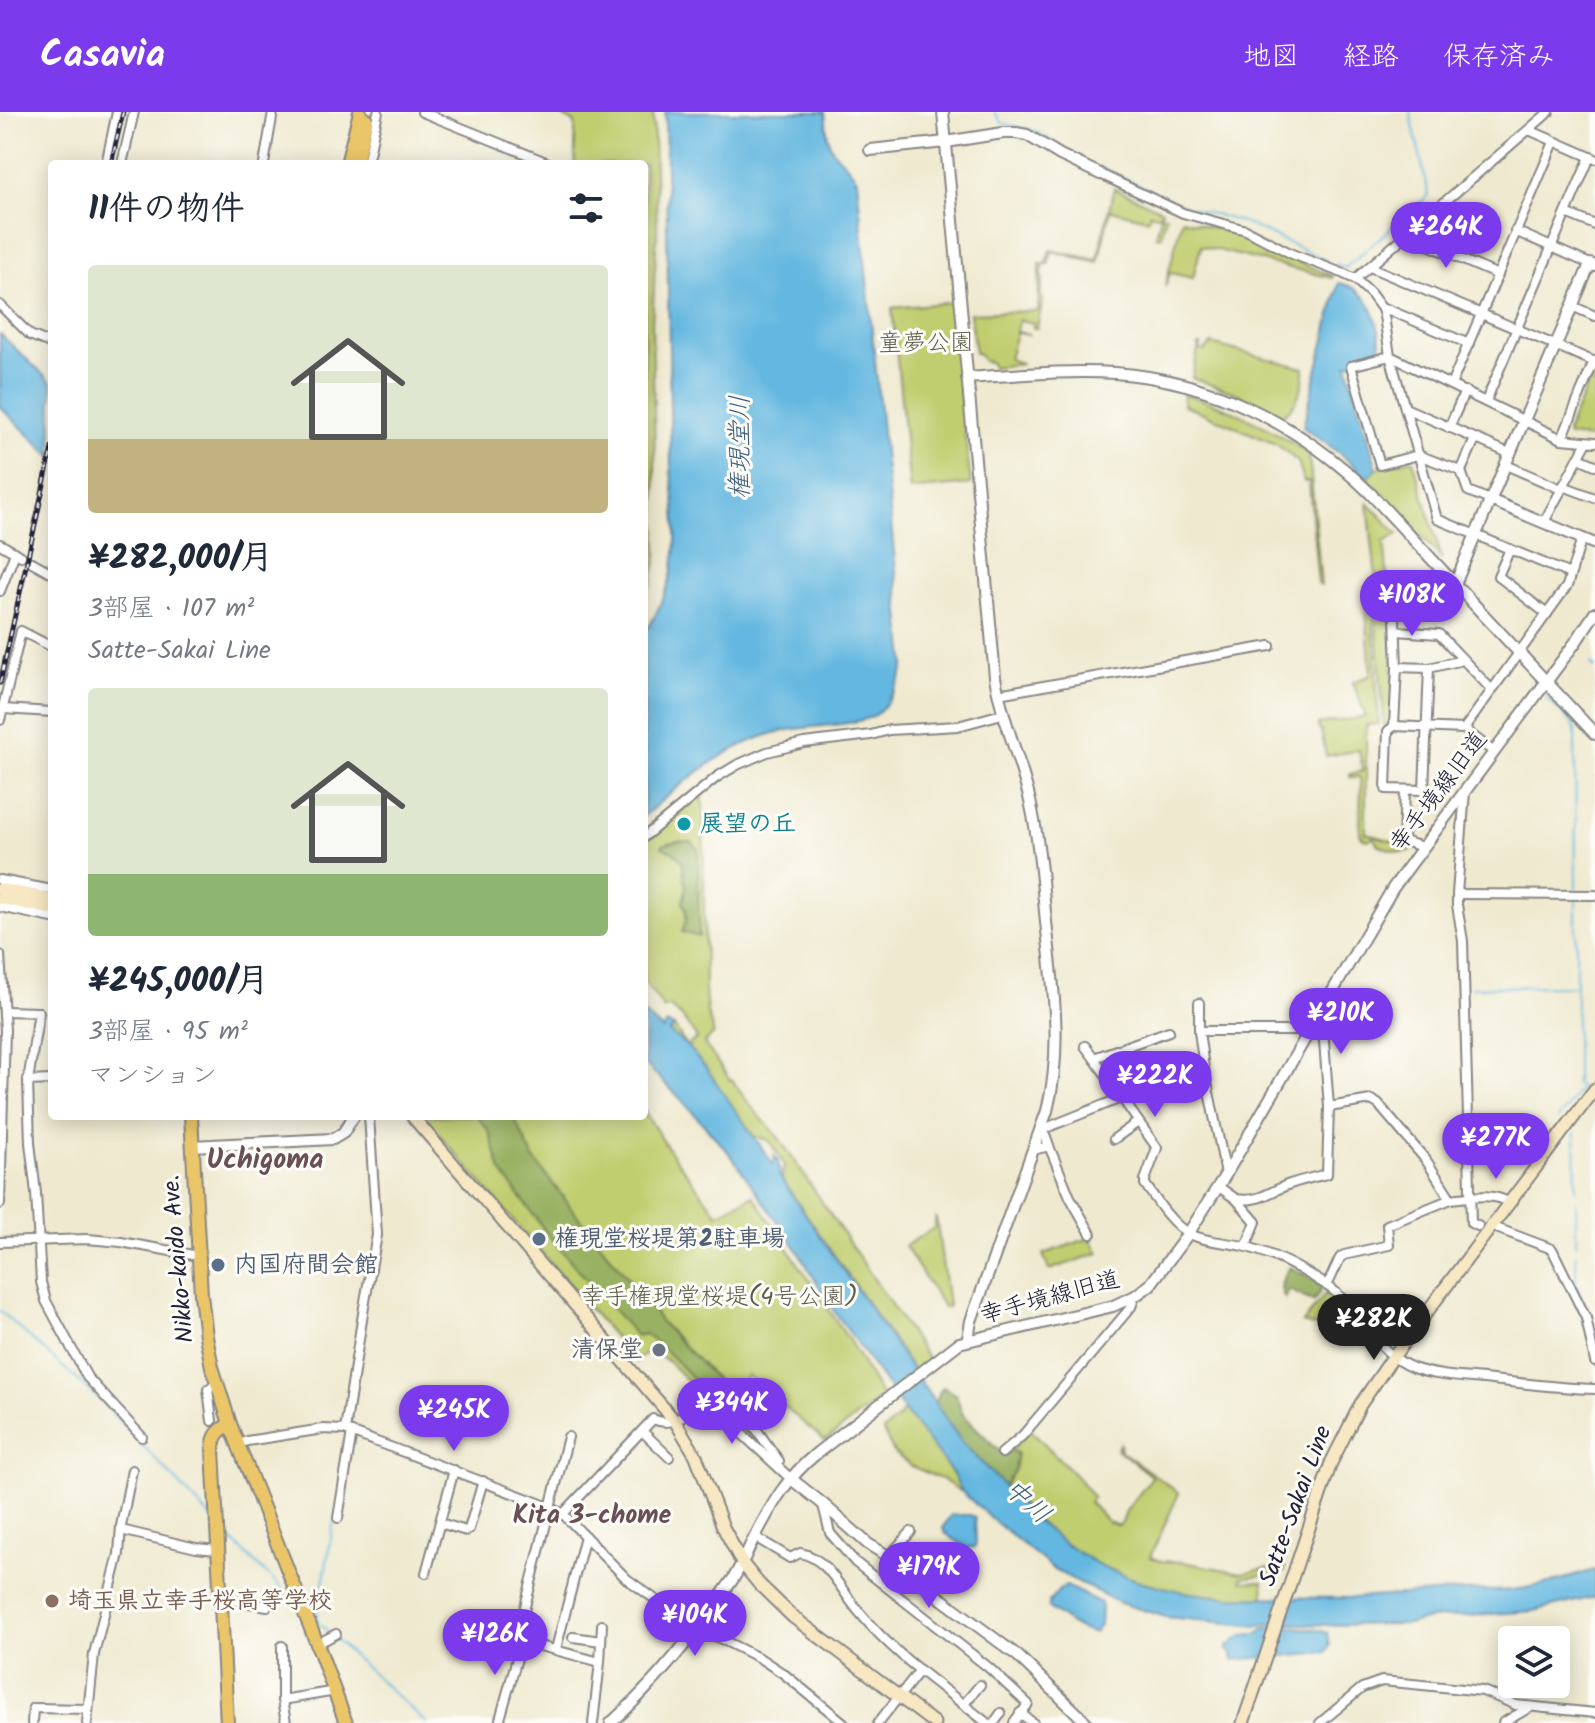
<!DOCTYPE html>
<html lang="ja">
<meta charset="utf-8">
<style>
:root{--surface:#fff;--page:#f6f6f7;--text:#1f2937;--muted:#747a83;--accent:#7c3aed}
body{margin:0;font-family:Kalam,"Klee One",sans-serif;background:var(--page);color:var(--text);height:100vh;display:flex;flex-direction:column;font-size:30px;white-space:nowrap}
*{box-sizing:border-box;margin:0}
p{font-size:26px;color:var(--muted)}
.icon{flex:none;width:44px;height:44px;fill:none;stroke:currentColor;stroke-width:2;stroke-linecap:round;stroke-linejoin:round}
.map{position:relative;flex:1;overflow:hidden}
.side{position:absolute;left:48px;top:48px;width:600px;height:960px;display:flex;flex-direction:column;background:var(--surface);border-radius:8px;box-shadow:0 4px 20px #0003}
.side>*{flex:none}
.fabs{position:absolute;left:1498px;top:1514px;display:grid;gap:16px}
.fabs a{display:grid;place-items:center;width:72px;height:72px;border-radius:8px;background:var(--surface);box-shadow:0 4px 20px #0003;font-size:40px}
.price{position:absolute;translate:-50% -68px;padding:0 18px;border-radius:28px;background:var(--accent);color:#fff;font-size:26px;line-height:52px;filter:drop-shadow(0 2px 4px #0008)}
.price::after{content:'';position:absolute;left:50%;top:48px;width:24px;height:18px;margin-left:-12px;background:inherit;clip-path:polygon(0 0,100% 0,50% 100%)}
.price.active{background:#222;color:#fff}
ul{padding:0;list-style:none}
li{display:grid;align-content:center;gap:16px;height:424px;padding:0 40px}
li span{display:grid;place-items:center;height:248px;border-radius:8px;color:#555}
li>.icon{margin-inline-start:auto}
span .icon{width:144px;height:144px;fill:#fffc;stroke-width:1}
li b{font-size:34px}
h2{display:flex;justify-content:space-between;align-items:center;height:96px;padding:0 40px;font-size:34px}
header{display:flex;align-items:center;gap:48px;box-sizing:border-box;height:112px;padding:0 40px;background:var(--accent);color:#fff}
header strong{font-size:38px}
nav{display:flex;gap:44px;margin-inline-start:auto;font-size:28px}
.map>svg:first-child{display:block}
.green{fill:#c1ce6f;stroke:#727855;stroke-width:2}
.forest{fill:#98b162;stroke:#5d6a4e;stroke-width:2}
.water{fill:#64b7e0;stroke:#436c8e;stroke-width:2}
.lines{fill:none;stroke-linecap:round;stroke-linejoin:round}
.stream{stroke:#64b7e0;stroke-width:2}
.minor-casing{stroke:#888685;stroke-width:12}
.tertiary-casing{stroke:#888685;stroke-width:14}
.secondary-casing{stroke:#888685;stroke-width:15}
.primary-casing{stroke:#888685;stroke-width:16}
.trunk-casing{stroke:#888685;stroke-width:16}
.minor{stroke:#fff;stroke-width:8}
.tertiary{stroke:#fff;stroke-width:10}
.secondary{stroke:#f7e8c3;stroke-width:11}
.primary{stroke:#ebc669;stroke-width:12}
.trunk{stroke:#ebc669;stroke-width:12}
.rail-casing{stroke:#22223b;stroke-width:5}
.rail{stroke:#fdfcf7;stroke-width:2;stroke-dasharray:6;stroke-linecap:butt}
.culture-dot{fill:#0f9aa8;stroke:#fdfcf7;stroke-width:3}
.service-dot{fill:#5c6f8a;stroke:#fdfcf7;stroke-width:3}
.worship-dot{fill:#6b7280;stroke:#fdfcf7;stroke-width:3}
.education-dot{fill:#8d6e63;stroke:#fdfcf7;stroke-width:3}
.labels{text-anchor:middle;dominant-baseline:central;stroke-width:6;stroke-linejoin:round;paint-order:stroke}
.park-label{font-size:24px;fill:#5a5e4d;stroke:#fdfcf7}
.street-label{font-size:24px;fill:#22223b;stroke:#fdfcf7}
.culture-label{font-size:24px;font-weight:bold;fill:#0d838f;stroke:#fdfcf7;text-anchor:start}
.service-label{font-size:24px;font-weight:bold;fill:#4e5e75;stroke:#fdfcf7;text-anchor:start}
.worship-label{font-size:24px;font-weight:bold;fill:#5b616d;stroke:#fdfcf7;text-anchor:end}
.education-label{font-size:24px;font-weight:bold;fill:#785e54;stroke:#fdfcf7;text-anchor:start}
.water-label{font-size:26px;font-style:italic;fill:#3c5e7d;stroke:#fdfcf7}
.neighbourhood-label{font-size:26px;font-weight:bold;fill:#695056;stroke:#fdfcf7}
.quarter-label{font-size:28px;font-weight:bold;fill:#695056;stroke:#fdfcf7}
</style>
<header>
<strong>Casavia</strong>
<nav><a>地図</a><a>経路</a><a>保存済み</a></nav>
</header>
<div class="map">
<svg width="1595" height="1611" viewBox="0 0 1595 1611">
<rect width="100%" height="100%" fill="#fdfcf7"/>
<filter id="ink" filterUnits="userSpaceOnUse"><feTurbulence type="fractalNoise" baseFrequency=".0125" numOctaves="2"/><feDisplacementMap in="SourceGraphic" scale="16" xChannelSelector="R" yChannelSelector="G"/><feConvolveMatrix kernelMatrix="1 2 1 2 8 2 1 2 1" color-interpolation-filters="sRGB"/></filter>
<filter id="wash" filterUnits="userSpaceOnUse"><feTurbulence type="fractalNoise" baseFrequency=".006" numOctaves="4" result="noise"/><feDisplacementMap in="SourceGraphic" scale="32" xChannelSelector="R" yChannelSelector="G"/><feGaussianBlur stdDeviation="1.8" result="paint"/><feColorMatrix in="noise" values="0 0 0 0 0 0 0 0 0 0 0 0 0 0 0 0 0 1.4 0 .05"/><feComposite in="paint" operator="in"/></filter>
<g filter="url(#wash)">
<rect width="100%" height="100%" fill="#efe9cf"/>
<g class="green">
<polygon points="555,0 653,0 657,117 652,212 657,444 652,470 644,487 644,52 575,52 575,11"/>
<polygon points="1114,76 1162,98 1160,102 1166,104 1161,125 1156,124 1161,104 1150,101 1148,107 1110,98 1098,151 1052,139 1048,153 1044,153 1041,165 1043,166 1040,185 1043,187 1037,216 1033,216 1034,211 1019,208 1016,220 1030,223 1016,221 1009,247 1022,252 993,255 990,250 983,249 979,242 975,241 970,201 1038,199 1040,152 1046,152 1050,138 1097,148"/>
<polygon points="1182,107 1249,126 1285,145 1333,164 1332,166 1201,134 1193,166 1170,161 1165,175"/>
<polygon points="953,190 962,300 971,372 910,378 892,196"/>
<path d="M1211 232 1304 256C1305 273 1297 294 1282 304L1235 281 1192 266 1199 233H1201L1200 238 1205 239Z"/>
<polygon points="1595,255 1595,327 1568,324 1567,319"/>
<path d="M1183 282C1230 294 1270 315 1309 342L1321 473 1318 472 1309 370H1304L1298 350 1278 333 1184 293Z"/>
<polygon points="1411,347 1413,348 1442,447 1367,366 1377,357"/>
<path d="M1368 391 1398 422 1384 430C1391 491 1394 550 1392 611L1385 618 1376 515 1382 484 1378 485Z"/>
<path d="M1365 484 1378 487 1373 514 1379 612 1366 613V721L1416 736C1404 744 1390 738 1377 732L1374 726 1367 728 1362 725 1360 721 1361 669 1359 665H1350V662L1363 659 1359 638 1326 644 1321 618H1319L1318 612 1366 605 1353 570 1371 563Z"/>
<path d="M698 684 703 686 705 877 707 900 714 922 704 931 730 968 732 967C745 990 762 1006 779 1026L929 1249 915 1261 782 1067 784 1052 769 1028 753 1024 687 934 668 919 674 915 687 934 697 926 682 905 668 894 664 897 644 869V730Z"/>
<polygon points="644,999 671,1041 718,1102 753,1083 852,1233 882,1285 825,1329 747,1263 736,1284 737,1289 750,1313 780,1353 702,1284 671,1252 651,1236 636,1250 423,1004 644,1004"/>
<polygon points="936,1105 948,1193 948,1196 944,1196 905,1134 934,1116"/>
<polygon points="1090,1126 1099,1141 1049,1158 1043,1142"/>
<polygon points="1328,1178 1342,1190 1339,1193 1335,1221 1303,1211"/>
<polygon points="904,1298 953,1362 962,1380 941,1367 913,1355 902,1347 894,1341 883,1319 900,1304"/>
<path d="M1031 1318 1078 1366 1093 1385 1089 1390 1108 1410 1119 1414 1123 1409 1126 1399 1152 1365 1117 1337 1120 1332 1121 1339 1179 1381 1150 1445 1161 1449 1183 1450 1242 1461 1285 1453V1460L1241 1466 1242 1470 1263 1469 1264 1486C1196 1487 1123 1473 1066 1433 1043 1416 1024 1395 1004 1374L1014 1359 1011 1338Z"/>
</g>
<g class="forest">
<polygon points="677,729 691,730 698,736 699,825 682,820 686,808 686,797 683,791 686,776 682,749 675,741 662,735 662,733"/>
<path d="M477 1004H513L534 1047 583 1111 643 1184 661 1210 732 1284 744 1301 750 1313 743 1316C733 1307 723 1299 714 1290 691 1266 672 1241 644 1222L636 1224 549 1124 501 1059 489 1019Z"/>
<path d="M1290 1155 1321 1172V1179L1313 1190 1290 1178 1285 1186C1277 1174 1284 1165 1290 1155Z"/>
<polygon points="943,1275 956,1283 963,1303 1004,1343 1011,1338 1017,1341 1014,1359 1004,1374 961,1329 934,1291"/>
</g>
<g class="water">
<path d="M665 0H825C827 12 826 28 833 38 841 50 852 55 857 68L905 550C904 564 887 595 875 603 859 614 801 614 778 620 725 634 684 669 644 704V520C652 512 655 503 660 493 682 448 677 407 671 359Z"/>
<path d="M1339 171C1372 177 1382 214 1380 243L1347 252 1377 357 1367 366 1342 343 1303 315Z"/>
<polygon points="0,222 52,271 52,345 0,295"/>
<path d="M644 902 663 918 667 912 674 915 669 920 687 934 707 957 773 1052 775 1049 774 1043 778 1049 780 1065 961 1329 1038 1410 1065 1432 1086 1445 1103 1455 1139 1469 1184 1480 1221 1485 1354 1486 1479 1478C1520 1482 1556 1469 1595 1458V1485L1534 1499 1428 1507 1410 1512 1330 1513 1275 1511 1259 1514 1166 1505 1120 1491 1056 1459 995 1410 962 1380 953 1362 904 1298 830 1193 795 1134 730 1042 679 985 644 951Z"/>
<polygon points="952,1403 971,1403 975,1406 976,1430 975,1435 967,1436 945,1421 943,1416 949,1405"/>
<path d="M1066 1474 1101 1491 1100 1513 1094 1521C1078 1519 1062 1506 1049 1496V1490L1060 1477Z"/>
<path d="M1279 1514 1315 1517 1328 1521 1330 1534 1326 1540 1233 1548 1232 1541 1227 1538V1536C1237 1526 1244 1521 1258 1522L1263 1517Z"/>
</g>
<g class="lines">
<g class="stream">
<polyline points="994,0 1002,11 1035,19 1089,51"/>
<polyline points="1104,57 1187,95 1245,111 1326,148"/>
<polyline points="1336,152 1345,156 1429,83 1410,0"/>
<polyline points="1591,552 1595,556"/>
<polyline points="1547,586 1573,612 1575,617 1576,777"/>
<polyline points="1471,875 1574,874"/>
<polyline points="1558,1007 1581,976 1576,973 1576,788"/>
<polyline points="1575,1021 1576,1078"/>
<polyline points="1576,1090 1576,1132"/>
<polyline points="1576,1143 1576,1171 1591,1208 1595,1224"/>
<polyline points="0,1199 100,1288 211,1406"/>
<polyline points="350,1315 352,1303"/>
<polyline points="341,1366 347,1324"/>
<polyline points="223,1420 294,1488"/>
<polyline points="313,1506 329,1520"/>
<polyline points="317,1508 334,1408"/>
<polyline points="336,1528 426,1611"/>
</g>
</g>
</g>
<g filter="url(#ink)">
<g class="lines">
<g class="minor-casing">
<g id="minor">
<polyline points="422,0 551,52"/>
<polyline points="1529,18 1595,47"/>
<polyline points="106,52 117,0"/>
<polyline points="122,52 134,0"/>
<polyline points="264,52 273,0"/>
<polyline points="367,52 378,0"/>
<polyline points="1100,62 1183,101 1246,118 1292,142 1342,161 1355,167 1371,182 1382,197 1384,204 1390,244 1437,407 1570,462"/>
<polyline points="1566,101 1590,45"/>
<polyline points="1515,119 1590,152"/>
<polyline points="1407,124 1498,163"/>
<polyline points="1370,155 1595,250"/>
<polyline points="1355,167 1549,0"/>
<polyline points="0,193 30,223 52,232"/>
<polyline points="1572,194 1595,204"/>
<polyline points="1382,197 1389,198 1469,232"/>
<polyline points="1451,273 1554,30"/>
<polyline points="1486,289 1566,101 1595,113"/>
<polyline points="1405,296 1511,342"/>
<polyline points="1449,316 1465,279"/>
<polyline points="1562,327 1594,249"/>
<polyline points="1579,346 1595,353"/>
<polyline points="1506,353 1561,377"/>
<polyline points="1461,359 1475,327"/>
<polyline points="1563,374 1595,386"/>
<polyline points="1490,388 1468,379 1461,359 1418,343 1380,353 1351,254 1390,244 1562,327 1595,330"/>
<polyline points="1544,410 1587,330"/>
<polyline points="0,432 21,444"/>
<polyline points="1510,437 1498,464 1547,502"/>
<polyline points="32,450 52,461"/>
<polyline points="0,479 15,441"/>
<polyline points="1396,519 1439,522 1491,577"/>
<polyline points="1397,555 1429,556 1463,548"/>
<polyline points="1429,556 1424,678 1386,677 1388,619 1394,614 1397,555 1394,481 1442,485 1455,472"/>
<polyline points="998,582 1270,534"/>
<polyline points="3,597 52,600"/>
<polyline points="0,608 21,519 52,535"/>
<polyline points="1394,614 1464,617 1567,474 1582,426"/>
<polyline points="1464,617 1494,640"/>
<polyline points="1405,678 1403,729 1423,735"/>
<polyline points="1465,679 1457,782 1457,793 1463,829 1471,1111 1478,1114"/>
<polyline points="644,725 717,665 737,653 767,640 804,631 871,623 889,618 958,614 1002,602"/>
<polyline points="0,768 52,778"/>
<polyline points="1457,782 1595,783"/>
<polyline points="0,795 52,806"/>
<polyline points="0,843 5,918 0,1092"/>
<polyline points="1199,891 1199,919"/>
<polyline points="4,899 39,900 28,969"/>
<path d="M1169 919 1094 946 1157 1036 1145 1068V1072C1156 1088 1173 1114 1190 1122 1205 1130 1226 1130 1243 1134 1272 1141 1302 1157 1326 1173 1361 1196 1373 1240 1413 1256 1438 1265 1466 1265 1492 1268 1526 1272 1560 1276 1595 1277"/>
<polyline points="1085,934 1094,946"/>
<polyline points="1204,956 1226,1062"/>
<polyline points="52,968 28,969 30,1031 36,1081 41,1170 46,1189 87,1265 142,1325"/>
<path d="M1329 995 1371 988 1378 992 1426 1048 1451 1087C1470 1085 1494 1080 1509 1091"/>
<polyline points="1114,1027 1138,1010"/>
<polyline points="1049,1034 1045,1023 1041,1018 1121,986 1204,956 1199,919 1310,919"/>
<polyline points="1033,1038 1049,1034 1070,1085 1091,1122"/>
<polyline points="1219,1075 1236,1087 1256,1110 1246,1134"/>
<path d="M1236 1087C1259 1091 1270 1079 1290 1072 1302 1068 1315 1065 1327 1062L1329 995 1323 916 1317 907"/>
<polyline points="1491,1114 1552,1137 1586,1206 1595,1250"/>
<polyline points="0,1130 87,1127 121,1130 198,1144"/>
<polyline points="1327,1174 1340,1146 1344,1143 1389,1133 1387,1113 1451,1087"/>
<polyline points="749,1307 779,1349"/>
<polyline points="212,1309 208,1277 217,1272"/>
<polyline points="345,1318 364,1195 377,1123 369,1004"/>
<polyline points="642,1319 669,1345"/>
<polyline points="239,1332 247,1329 323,1317 345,1318 552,1396 563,1402 627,1467 677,1503 697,1515 761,1547 784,1562 844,1611"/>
<polyline points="1002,1341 1023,1323 1131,1195 1135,1184"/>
<polyline points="823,1393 830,1421 855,1450 988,1555 1028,1592 1014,1611"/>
<path d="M563 1402 653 1307C674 1317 689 1300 704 1287L790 1366"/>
<polyline points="338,1406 352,1320"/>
<polyline points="440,1411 466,1419 469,1417 483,1369"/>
<polyline points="121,1418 196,1436 217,1438"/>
<path d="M755 1425 790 1446 800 1441C829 1446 842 1481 860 1501 895 1544 944 1576 987 1611"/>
<polyline points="889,1444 911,1420"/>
<polyline points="426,1461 454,1358"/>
<polyline points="921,1470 932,1455 922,1448"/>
<polyline points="220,1486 267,1494"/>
<polyline points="465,1514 600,1550"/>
<polyline points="573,1525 601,1529"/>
<polyline points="517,1526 568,1325"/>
<polyline points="317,1532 336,1522"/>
<polyline points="282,1534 282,1588 286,1611"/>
<polyline points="556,1537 585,1424"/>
<polyline points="282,1588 336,1579"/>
<polyline points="964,1592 980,1573"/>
<polyline points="1020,1601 1033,1611"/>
<polyline points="32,1611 33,1596 88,1597"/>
<polyline points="87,1611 94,1542 119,1442 121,1414 132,1358"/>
<polyline points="499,1611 522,1528"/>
<polyline points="593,1611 600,1550 602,1513"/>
<polyline points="878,1611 920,1558"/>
<polyline points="994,1611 1001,1601"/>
<polyline points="1320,1611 1362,1576 1382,1569 1483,1579 1516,1593 1595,1601"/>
<polyline points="1503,1611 1530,1595"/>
</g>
</g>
<g class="tertiary-casing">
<g id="tertiary">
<path d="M943 0 995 565C1002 608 1020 646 1030 689 1039 728 1042 769 1046 810 1053 873 1063 936 1047 999L971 1209 968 1227"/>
<polyline points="870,38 946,30 1003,21 1016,21 1027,23 1060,43 1100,62"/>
<path d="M967 266C1016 263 1066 258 1115 261 1212 268 1301 313 1370 381L1595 622"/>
<polyline points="1490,388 1595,432"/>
<polyline points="1455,472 1590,152 1595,154"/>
<polyline points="192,1034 333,1027 343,1021 354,1004"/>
<polyline points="790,1366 823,1392 868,1432 896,1449 943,1488 1018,1544 1087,1611"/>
<path d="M611 1611C658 1569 698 1518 733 1467 740 1456 745 1445 750 1434 771 1395 782 1370 817 1341L959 1231 1113 1194 1135 1184 1150 1173 1188 1122 1226 1062 1393 776 1575 531 1595 501"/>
</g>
</g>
<g class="secondary-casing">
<g id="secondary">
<polyline points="0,777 52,788"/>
<polyline points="0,786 52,797"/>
<polyline points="412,1004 675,1309 696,1344 723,1415 742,1451 759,1472 793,1505 934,1611"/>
<polyline points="1243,1611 1331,1351 1360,1293 1393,1245 1595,977"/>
</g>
</g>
<g class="primary-casing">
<path id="primary" d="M227 1611 213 1337C214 1323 218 1319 230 1312"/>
</g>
<g class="trunk-casing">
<g id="trunk">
<polyline points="347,52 360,0"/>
<polyline points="356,52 366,7"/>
<polyline points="191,1004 201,1183 206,1224 212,1255 230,1312 319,1537 346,1611"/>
</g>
</g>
<use href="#minor" class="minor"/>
<use href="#tertiary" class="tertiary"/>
<use href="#secondary" class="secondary"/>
<use href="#primary" class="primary"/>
<use href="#trunk" class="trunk"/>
<g class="rail-casing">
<g id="rail">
<polyline points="111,52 123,0"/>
<polyline points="0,571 52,336"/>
</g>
</g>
<use href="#rail" class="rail"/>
</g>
</g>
<circle class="culture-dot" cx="684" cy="712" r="8"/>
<g class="service-dot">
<circle cx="539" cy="1127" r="8"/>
<circle cx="218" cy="1153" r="8"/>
</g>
<circle class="worship-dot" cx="659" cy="1238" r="8"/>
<circle class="education-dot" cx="52" cy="1489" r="8"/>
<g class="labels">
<g class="park-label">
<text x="926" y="231">童夢公園</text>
<text x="719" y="1185">幸手権現堂桜堤(4号公園)</text>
</g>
<g class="street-label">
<text transform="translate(1439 680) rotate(-53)">幸手境線旧道</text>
<text transform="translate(179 1147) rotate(-95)">Nikko-kaido Ave.</text>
<text transform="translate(1050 1186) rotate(-15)">幸手境線旧道</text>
<text transform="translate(1296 1394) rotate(-70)">Satte-Sakai Line</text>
</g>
<g class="culture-label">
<text x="700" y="712">展望の丘</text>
</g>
<g class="service-label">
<text x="555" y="1127">権現堂桜堤第2駐車場</text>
<text x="234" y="1153">内国府間会館</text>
</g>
<g class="worship-label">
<text x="643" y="1238">清保堂</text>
</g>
<g class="education-label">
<text x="68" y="1489">埼玉県立幸手桜高等学校</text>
</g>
<g class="water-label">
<text transform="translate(741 335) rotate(-90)">権現堂川</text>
<text transform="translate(1027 1390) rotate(42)">中川</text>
</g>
<g class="neighbourhood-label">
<text x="592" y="1404">Kita 3-chome</text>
</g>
<g class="quarter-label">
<text x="265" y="1048">Uchigoma</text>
</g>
</g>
</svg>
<div class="fabs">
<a><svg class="icon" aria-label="layers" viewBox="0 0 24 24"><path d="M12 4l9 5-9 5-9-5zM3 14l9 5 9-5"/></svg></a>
</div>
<b class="price" style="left:1446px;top:158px">¥264K</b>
<b class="price" style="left:1412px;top:526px">¥108K</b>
<b class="price" style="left:1341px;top:944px">¥210K</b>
<b class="price" style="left:1155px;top:1007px">¥222K</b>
<b class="price" style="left:1496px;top:1069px">¥277K</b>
<b class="price active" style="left:1374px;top:1250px">¥282K</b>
<b class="price" style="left:732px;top:1334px">¥344K</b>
<b class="price" style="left:454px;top:1341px">¥245K</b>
<b class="price" style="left:929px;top:1498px">¥179K</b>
<b class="price" style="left:695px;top:1546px">¥104K</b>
<b class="price" style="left:495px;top:1565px">¥126K</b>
<section class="side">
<h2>11件の物件<svg class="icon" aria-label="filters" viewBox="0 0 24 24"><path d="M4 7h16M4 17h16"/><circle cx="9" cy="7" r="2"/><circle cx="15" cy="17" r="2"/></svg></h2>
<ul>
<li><span style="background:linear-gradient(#dfe7d0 70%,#c2b280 0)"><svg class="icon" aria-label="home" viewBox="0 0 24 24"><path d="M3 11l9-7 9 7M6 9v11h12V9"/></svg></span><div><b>¥282,000/月</b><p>3部屋 · 107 m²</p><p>Satte-Sakai Line</p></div></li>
<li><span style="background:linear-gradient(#dfe7d0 75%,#8fb573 0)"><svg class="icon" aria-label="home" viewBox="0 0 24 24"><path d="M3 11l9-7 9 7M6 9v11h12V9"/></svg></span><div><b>¥245,000/月</b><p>3部屋 · 95 m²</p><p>マンション</p></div></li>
</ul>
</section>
</div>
